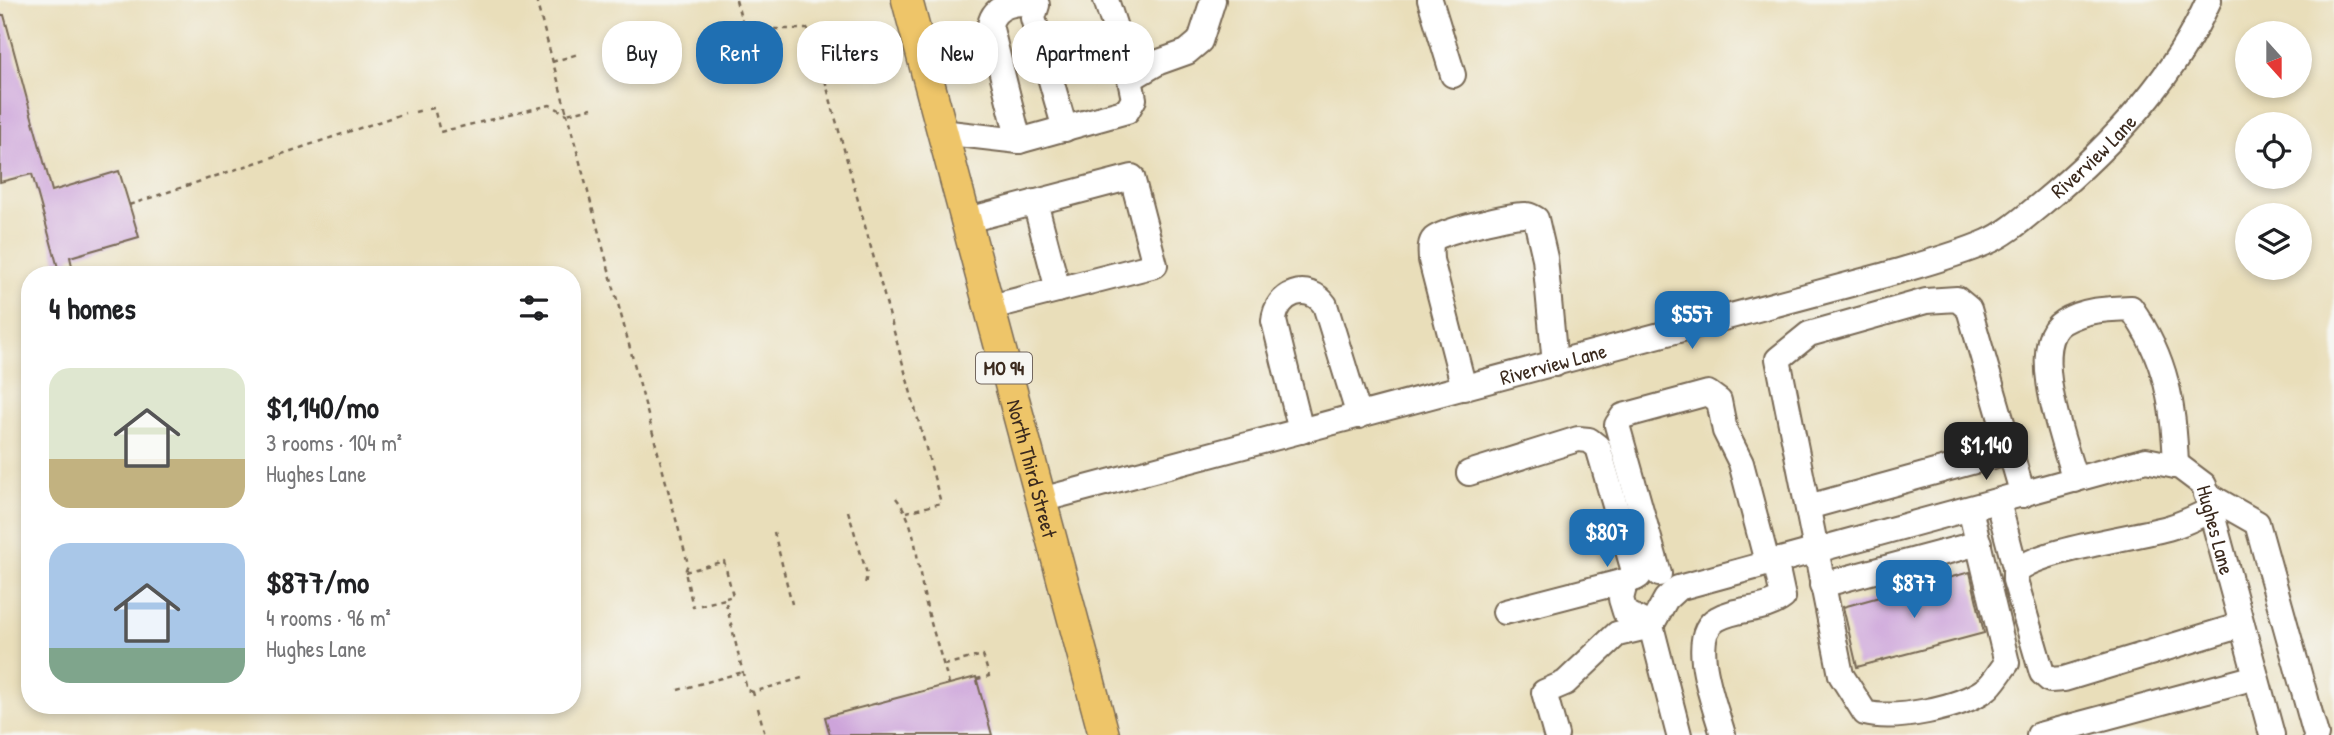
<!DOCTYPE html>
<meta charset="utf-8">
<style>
:root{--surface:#fff;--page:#f2f2f2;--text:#202124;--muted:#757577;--accent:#1f6fb2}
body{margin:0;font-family:"Patrick Hand",sans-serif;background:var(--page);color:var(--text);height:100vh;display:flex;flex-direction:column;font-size:26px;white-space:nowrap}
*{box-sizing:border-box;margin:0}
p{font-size:23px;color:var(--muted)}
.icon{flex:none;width:38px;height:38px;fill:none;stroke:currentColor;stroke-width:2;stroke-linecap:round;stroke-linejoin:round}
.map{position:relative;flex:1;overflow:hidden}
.details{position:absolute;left:21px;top:266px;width:560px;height:448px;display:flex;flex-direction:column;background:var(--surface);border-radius:28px;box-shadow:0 4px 10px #0003}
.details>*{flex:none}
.guide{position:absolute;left:602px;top:21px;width:665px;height:63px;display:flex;gap:14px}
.needle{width:46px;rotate:159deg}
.tools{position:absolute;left:2235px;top:21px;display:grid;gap:14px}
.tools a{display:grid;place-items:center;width:77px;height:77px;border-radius:50%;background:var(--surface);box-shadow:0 4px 10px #0003;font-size:35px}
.price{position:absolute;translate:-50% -60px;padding:0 16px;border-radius:14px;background:var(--accent);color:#fff;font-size:23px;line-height:46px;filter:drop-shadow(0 2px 4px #0008)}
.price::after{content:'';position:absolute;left:50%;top:42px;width:21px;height:16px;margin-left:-10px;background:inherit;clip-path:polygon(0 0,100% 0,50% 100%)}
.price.active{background:#222;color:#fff}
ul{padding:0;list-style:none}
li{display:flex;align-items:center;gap:21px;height:175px;padding:0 28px}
li span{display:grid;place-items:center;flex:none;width:196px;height:140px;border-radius:21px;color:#555}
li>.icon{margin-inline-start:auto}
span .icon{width:84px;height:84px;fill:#fffc;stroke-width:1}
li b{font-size:30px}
h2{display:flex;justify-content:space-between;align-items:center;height:84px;padding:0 28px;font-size:30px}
.chip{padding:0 24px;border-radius:28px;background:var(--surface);box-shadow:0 4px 10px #0003;font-size:24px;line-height:63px}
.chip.active{background:var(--accent);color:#fff}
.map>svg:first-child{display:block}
.building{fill:#cda4da}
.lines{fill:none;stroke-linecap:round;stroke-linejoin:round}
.minor-casing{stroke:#786955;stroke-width:28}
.major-casing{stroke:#786955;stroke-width:33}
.path{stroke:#786955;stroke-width:2.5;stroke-dasharray:5 5;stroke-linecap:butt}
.minor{stroke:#fff;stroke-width:24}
.major{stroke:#eec569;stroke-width:30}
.labels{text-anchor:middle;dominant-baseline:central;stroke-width:6;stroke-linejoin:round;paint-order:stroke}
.shield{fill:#f6f6f2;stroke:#73675e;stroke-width:2}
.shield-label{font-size:19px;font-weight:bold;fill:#3b2a1e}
.street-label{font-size:21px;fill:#3b2a1e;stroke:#f6f6f2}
</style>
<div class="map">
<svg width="2334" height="735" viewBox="0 0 2334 735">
<rect width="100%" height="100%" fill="#f6f6f2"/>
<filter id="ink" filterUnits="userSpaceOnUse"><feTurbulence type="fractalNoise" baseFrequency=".0143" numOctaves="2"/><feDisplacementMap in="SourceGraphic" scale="14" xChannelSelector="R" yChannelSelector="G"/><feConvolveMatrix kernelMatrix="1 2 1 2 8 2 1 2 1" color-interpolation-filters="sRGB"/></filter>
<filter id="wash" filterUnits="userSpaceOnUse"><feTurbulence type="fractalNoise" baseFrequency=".00686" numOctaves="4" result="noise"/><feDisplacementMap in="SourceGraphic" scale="28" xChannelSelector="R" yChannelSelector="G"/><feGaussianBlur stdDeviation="1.57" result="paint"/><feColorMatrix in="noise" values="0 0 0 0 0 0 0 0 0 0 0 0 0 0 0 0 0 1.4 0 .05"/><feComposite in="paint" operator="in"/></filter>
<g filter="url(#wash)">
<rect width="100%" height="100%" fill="#e9deba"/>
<g id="blocks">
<g class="building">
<polygon points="0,15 4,15 52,191 119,171 139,237 70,257 74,275 60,275 32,174 0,182"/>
<polygon points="1970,572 1984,633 1857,667 1843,607"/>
<polygon points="976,677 992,735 830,735 825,717"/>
</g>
</g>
</g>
<g filter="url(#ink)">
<use href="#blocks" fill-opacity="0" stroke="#786955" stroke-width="2"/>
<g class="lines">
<g class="minor-casing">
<g id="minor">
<polyline points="1430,0 1453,75"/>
<polyline points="1130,79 1159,62 1187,52 1200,41 1213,0"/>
<polyline points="941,132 1019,141 1127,111 1134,99 1126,61 1106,0"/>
<path d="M1019 141 990 25C994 4 1019 0 1037 5L1033 18 1065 129"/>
<polyline points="1035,202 1058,290"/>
<polyline points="964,221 1132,177 1155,265 987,308"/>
<path d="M1464 388 1431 260C1431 254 1429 244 1434 239 1443 231 1512 214 1526 215 1530 215 1532 217 1536 219L1545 258 1555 364"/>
<path d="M1301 431 1274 321C1276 293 1308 281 1325 305L1359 416"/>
<polyline points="1469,473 1578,439 1589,440 1598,447 1636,578 1505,612"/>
<path d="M2075 480C2066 448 2026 344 2063 322 2085 309 2108 309 2131 308 2167 359 2174 406 2176 466"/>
<polyline points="2206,494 2257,523 2316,735"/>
<path id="s1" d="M1041 500 1885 275C1919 265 1955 256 1987 242 2006 234 2024 218 2040 205 2108 149 2173 81 2209 0"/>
<polyline points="1998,502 2016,571"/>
<polyline points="1808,507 2011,451"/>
<path d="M1970 509 2007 663C2000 671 1994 683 1986 689 1960 708 1895 721 1865 713L1841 675 1778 359 1809 334 1926 301 1957 299 1969 309 2023 495"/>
<path d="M2211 510C2198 516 2185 523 2171 527 2135 538 2039 549 2015 572V580L2042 673 2050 680 2064 679 2242 625"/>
<polyline points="1659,574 1617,425 1623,416 1708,393 1719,401 1725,431 1741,463 1767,562"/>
<polyline points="1639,576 1625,583 1621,599 1625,612 1651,626"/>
<polyline points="1822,585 1979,543"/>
<polyline points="1556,735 1544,692 1565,683 1617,634 1651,626"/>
<path id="s2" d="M1679 735 1651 626 1666 599 1678 588 2146 460 2180 467 2204 485 2272 735"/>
<path d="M1723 735C1716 708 1686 636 1717 619 1737 607 1764 612 1783 597L1775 560"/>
<polyline points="2039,735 2256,677"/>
</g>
</g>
<g class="major-casing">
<g id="major">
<path id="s3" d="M907 0 1104 735"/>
</g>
</g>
<g class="path">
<polyline points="536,0 567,114 592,108"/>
<polyline points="736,0 744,29 811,29 941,503 907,512"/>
<polyline points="552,62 578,54"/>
<polyline points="429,109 434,108 440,132 550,105 567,114 688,564 685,572 693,607 725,599 747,690 753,692"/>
<polyline points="415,112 423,110"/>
<polyline points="129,205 405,113"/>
<path d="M896 498C916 523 916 555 922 585 928 618 940 651 949 684"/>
<polyline points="848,511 867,574 865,585"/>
<polyline points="774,532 792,604"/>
<polyline points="685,572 724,561 733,596 726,598"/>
<polyline points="944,665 983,655 989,676 977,679"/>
<polyline points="678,690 743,672"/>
<polyline points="754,696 753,692 802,678"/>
<polyline points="758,708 765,735"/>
</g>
<use href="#minor" class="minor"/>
<use href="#major" class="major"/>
</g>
</g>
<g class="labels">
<rect class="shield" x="976" y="352.5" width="56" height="31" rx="5"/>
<g class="shield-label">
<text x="1004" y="368">MO 94</text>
</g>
<g class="street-label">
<text stroke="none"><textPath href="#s1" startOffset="1118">Riverview Lane</textPath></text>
<text stroke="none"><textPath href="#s1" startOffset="530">Riverview Lane</textPath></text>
<text stroke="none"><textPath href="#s3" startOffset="485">North Third Street</textPath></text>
<text stroke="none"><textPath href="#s2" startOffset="756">Hughes Lane</textPath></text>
</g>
</g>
</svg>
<div class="tools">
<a><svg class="needle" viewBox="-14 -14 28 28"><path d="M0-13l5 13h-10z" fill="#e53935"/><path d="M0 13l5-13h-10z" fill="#757577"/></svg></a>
<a><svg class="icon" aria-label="locate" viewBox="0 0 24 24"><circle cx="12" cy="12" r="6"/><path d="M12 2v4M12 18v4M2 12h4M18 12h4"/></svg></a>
<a><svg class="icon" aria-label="layers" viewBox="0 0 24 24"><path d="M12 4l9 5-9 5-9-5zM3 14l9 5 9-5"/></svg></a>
</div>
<b class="price" style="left:1692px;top:351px">$557</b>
<b class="price active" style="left:1986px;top:482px">$1,140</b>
<b class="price" style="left:1607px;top:569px">$807</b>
<b class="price" style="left:1914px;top:620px">$877</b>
<div class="guide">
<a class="chip">Buy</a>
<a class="chip active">Rent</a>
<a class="chip">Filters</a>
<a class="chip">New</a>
<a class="chip">Apartment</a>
</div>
<section class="details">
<h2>4 homes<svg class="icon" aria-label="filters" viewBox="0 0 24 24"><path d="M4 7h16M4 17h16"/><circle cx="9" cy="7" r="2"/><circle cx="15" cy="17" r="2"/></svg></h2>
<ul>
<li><span style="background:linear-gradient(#dfe7d0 65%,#c2b280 0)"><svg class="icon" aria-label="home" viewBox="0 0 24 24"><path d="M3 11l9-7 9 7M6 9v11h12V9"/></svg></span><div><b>$1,140/mo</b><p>3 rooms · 104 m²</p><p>Hughes Lane</p></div></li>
<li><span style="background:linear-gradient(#a9c7e8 75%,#7fa58c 0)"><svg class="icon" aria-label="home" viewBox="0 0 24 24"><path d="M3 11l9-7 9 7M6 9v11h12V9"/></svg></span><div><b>$877/mo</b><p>4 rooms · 96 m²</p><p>Hughes Lane</p></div></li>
</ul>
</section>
</div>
